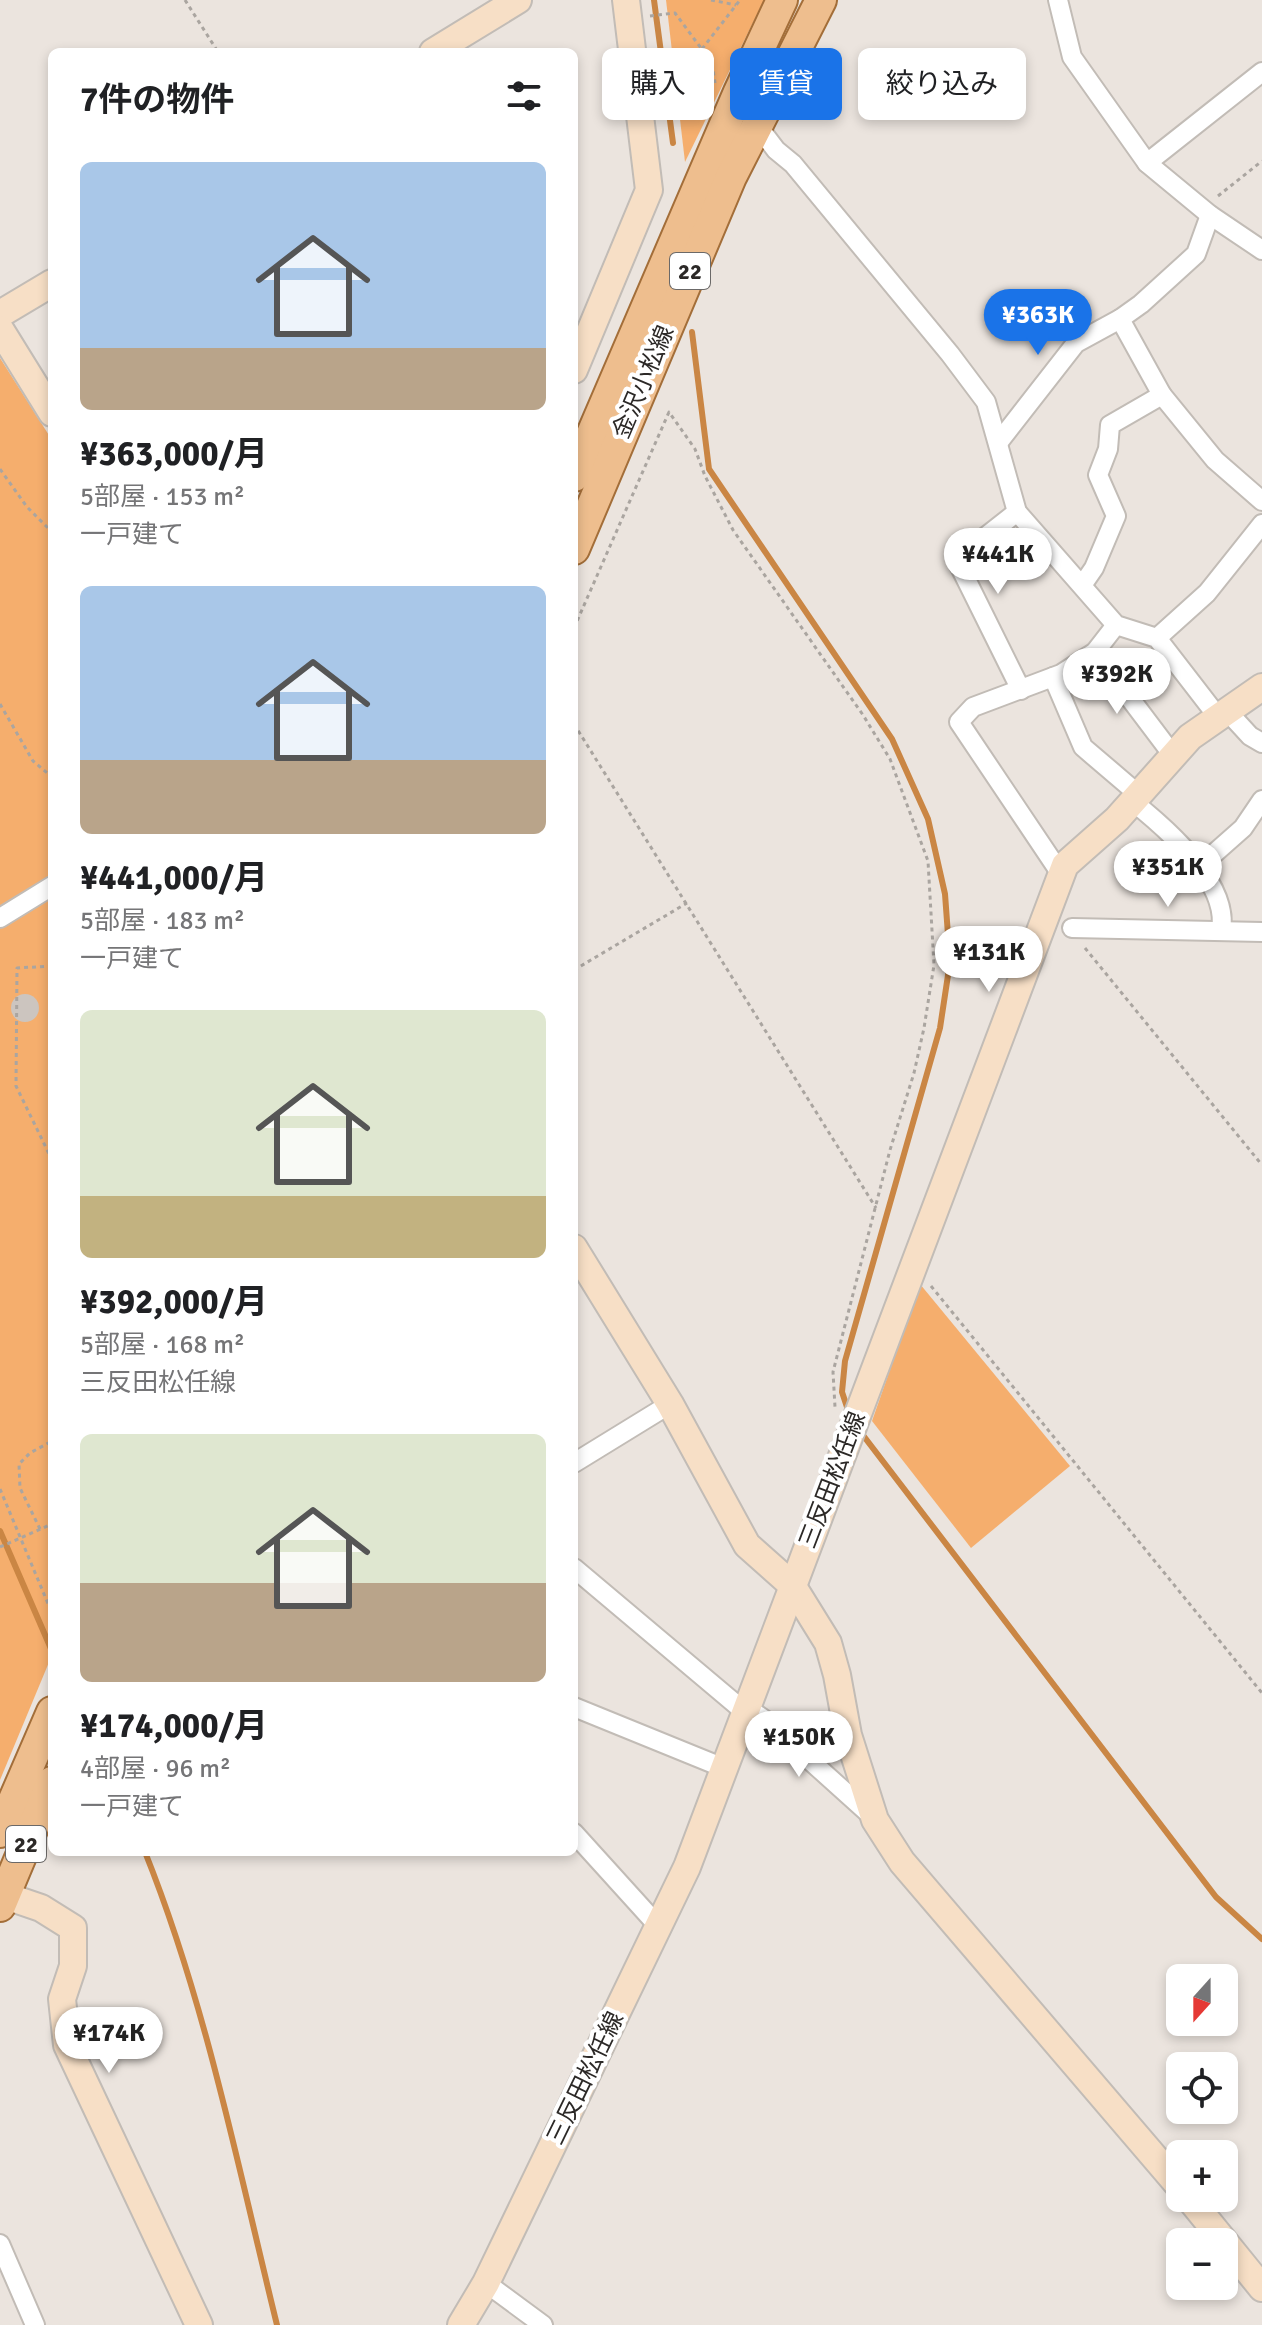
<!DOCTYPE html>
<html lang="ja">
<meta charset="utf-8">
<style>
:root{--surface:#fff;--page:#f6f6f6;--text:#202124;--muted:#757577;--accent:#1a73e8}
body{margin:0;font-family:Signika,"Noto Sans JP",sans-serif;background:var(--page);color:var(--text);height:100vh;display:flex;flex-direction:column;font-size:30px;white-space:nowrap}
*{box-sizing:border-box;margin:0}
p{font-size:26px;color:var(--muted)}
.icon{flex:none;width:44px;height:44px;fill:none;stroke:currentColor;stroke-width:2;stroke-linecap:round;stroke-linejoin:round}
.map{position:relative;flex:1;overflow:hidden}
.drawer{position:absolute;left:48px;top:48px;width:530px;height:1808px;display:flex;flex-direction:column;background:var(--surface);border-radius:12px;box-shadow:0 4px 12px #0003}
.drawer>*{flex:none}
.guide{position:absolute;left:602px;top:48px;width:540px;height:72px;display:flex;gap:16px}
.needle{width:52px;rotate:201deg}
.buttons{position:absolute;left:1166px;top:1964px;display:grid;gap:16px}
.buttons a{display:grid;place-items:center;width:72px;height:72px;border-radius:12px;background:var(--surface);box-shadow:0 4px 12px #0003;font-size:40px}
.price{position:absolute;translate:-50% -68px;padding:0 18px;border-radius:28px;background:#fff;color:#222;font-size:26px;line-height:52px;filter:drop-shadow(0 2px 4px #0008)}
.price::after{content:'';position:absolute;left:50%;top:48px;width:24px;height:18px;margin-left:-12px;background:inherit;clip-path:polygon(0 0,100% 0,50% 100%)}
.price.selected{background:var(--accent);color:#fff}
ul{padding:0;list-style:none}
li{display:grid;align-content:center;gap:16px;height:424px;padding:0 32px}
li span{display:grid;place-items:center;height:248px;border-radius:12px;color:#555}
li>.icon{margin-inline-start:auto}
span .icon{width:144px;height:144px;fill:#fffc;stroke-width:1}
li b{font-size:34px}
h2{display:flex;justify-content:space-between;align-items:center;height:96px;padding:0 32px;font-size:34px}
.tag{padding:0 28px;border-radius:12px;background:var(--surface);box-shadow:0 4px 12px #0003;font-size:28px;line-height:72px}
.tag.selected{background:var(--accent);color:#fff}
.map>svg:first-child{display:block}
.green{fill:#f5ae6d}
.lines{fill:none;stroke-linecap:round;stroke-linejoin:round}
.stream{stroke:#ca8644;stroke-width:6}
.building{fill:#ccc5bf}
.street-casing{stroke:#c2bcb6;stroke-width:22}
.secondary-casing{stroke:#c2bcb6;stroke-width:30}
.primary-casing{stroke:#a36e39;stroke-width:34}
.path{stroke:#aaa5a0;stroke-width:3;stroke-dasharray:4 4;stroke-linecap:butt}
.street{stroke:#fff;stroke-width:18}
.secondary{stroke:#f7dfc6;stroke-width:26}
.primary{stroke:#eebe8e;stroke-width:30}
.labels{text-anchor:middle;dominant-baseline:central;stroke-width:8;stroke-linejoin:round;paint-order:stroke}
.shield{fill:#fff;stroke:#6b6968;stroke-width:2}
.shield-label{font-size:22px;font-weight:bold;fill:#2c2927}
.street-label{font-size:24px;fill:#2c2927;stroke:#fff}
</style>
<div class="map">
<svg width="1262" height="2325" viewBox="0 0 1262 2325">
<rect width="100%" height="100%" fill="#ebe4de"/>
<g class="green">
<polygon points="666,0 764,0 685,162"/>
<polygon points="0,358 52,440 52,1655 0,1780"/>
<polygon points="920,1284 1070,1466 971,1548 872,1421"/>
</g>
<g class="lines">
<g class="stream">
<polyline points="654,0 673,143"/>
<polyline points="692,332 709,469 892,739 928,819 945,894 950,962 940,1028 845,1361 842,1392 849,1413"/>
<polyline points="859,1430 1216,1897 1262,1939"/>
<polyline points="0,1531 52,1651"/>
<path d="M145 1852C206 2004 238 2167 277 2325"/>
</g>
</g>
<circle class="building" cx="25" cy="1008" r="14"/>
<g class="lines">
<g class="street-casing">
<g id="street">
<polyline points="1058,0 1072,57 1147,163 1210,215 1262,250"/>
<polyline points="757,125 776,150 793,164 950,354 986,402 1017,512 1116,625 1157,638 1218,717"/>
<polyline points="1147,163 1262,72"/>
<polyline points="1162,395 1215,460 1262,501"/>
<polyline points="998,443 1076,343 1120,319"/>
<polyline points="1017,512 961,556 959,565 1021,690"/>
<polyline points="1083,584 1094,568 1116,516 1098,475 1108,449 1110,425 1162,395 1120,319 1141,304 1196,254 1210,215"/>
<polyline points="1157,638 1207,593 1262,524"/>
<polyline points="1095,652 1172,754"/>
<polyline points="1053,677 1083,747 1138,794"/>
<polyline points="1227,711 1250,736 1262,743"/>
<path d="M1132 801C1166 828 1230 883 1221 931"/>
<polyline points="1200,866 1243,828 1262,800"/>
<polyline points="1061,874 959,722 973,707 1061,674 1095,652 1116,625"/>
<polyline points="0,918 52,886"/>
<polyline points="1072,928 1262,932"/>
<polyline points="574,1463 670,1404"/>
<polyline points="574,1568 745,1712"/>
<polyline points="574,1707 724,1768"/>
<polyline points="746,1707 765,1720 874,1818"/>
<polyline points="574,1833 660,1928"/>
<polyline points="0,2244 35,2325"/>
<polyline points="486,2283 543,2325"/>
</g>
</g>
<g class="secondary-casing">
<g id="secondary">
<polyline points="433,52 518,0"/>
<polyline points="0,314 52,283"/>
<polyline points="0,329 52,413"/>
<polyline points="574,370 649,190 626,0"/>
<polyline points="574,1248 670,1404 747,1545 792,1585 828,1643 837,1675 848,1735 875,1820 902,1862 1180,2187"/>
<polyline points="0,1894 41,1908 73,1928 73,1966 62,1999 67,2045 199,2325"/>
<polyline points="1189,2198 1262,2288"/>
<polyline points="461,2325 486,2283 687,1867 1065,865 1117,819 1190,737 1262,687"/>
</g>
</g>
<g class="primary-casing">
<g id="primary">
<polyline points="574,476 739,92 782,0"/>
<polyline points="574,549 731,177 821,0"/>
<polyline points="0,1832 52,1712"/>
<polyline points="0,1906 52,1782"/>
</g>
</g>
<g class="path">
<polyline points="185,0 218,52"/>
<polyline points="711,0 736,5"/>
<polyline points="650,16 675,13 712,63 715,83"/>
<polyline points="702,49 740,0"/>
<polyline points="1218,196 1262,161"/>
<polyline points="0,469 27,507 52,532"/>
<polyline points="574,628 669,412 695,449 705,476 733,530 863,715 890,759 928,861 934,965 924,1028 914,1073 890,1150 833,1372 835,1407"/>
<polyline points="0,704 33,761 52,777"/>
<polyline points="574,724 876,1208"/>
<polyline points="1085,948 1262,1165"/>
<polyline points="52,966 17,968 16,1086 52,1160"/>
<polyline points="574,970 687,903"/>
<polyline points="931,1286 1262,1693"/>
<polyline points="0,1489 49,1606 52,1608"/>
<polyline points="40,1529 20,1488 19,1464 30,1453 52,1441"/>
<polyline points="0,1547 52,1524"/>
</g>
<use href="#street" class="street"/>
<use href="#secondary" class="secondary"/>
<use href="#primary" class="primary"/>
</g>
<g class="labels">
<g class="shield">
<rect x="670" y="253" width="40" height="36" rx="6"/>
<rect x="6" y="1826" width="40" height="36" rx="6"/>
</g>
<g class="shield-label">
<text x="690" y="271">22</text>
<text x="26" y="1844">22</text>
</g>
<g class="street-label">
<text transform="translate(643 382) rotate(-67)">金沢小松線</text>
<text transform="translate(832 1480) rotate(-69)">三反田松任線</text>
<text transform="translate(585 2078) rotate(-64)">三反田松任線</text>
</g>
</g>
</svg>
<div class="buttons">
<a><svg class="needle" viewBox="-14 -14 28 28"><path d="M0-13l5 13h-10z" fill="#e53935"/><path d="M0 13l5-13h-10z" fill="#757577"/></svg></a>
<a><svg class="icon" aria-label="locate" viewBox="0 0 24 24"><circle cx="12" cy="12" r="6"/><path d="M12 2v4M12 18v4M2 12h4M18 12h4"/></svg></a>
<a>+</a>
<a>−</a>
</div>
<b class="price selected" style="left:1038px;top:357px">¥363K</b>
<b class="price" style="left:998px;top:596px">¥441K</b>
<b class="price" style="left:1117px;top:716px">¥392K</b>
<b class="price" style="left:1168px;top:909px">¥351K</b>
<b class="price" style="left:989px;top:994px">¥131K</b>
<b class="price" style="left:799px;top:1779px">¥150K</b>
<b class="price" style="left:109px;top:2075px">¥174K</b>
<div class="guide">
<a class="tag">購入</a>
<a class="tag selected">賃貸</a>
<a class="tag">絞り込み</a>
</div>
<section class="drawer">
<h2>7件の物件<svg class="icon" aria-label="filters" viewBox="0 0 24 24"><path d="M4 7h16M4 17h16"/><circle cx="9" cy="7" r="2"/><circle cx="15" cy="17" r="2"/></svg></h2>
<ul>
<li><span style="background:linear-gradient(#a9c7e8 75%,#b9a48a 0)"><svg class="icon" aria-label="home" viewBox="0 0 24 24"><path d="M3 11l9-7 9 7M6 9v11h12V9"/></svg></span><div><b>¥363,000/月</b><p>5部屋 · 153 m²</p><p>一戸建て</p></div></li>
<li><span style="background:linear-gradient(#a9c7e8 70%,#b9a48a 0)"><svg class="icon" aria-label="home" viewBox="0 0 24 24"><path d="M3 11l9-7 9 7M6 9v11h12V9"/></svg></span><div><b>¥441,000/月</b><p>5部屋 · 183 m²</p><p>一戸建て</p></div></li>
<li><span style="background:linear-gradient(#dfe7d0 75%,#c2b280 0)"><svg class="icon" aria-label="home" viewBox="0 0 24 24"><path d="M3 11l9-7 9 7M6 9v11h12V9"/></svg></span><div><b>¥392,000/月</b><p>5部屋 · 168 m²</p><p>三反田松任線</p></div></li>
<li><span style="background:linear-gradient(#dfe7d0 60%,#b9a48a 0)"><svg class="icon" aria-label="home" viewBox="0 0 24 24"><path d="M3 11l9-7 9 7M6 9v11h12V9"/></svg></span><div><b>¥174,000/月</b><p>4部屋 · 96 m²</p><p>一戸建て</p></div></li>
</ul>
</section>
</div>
